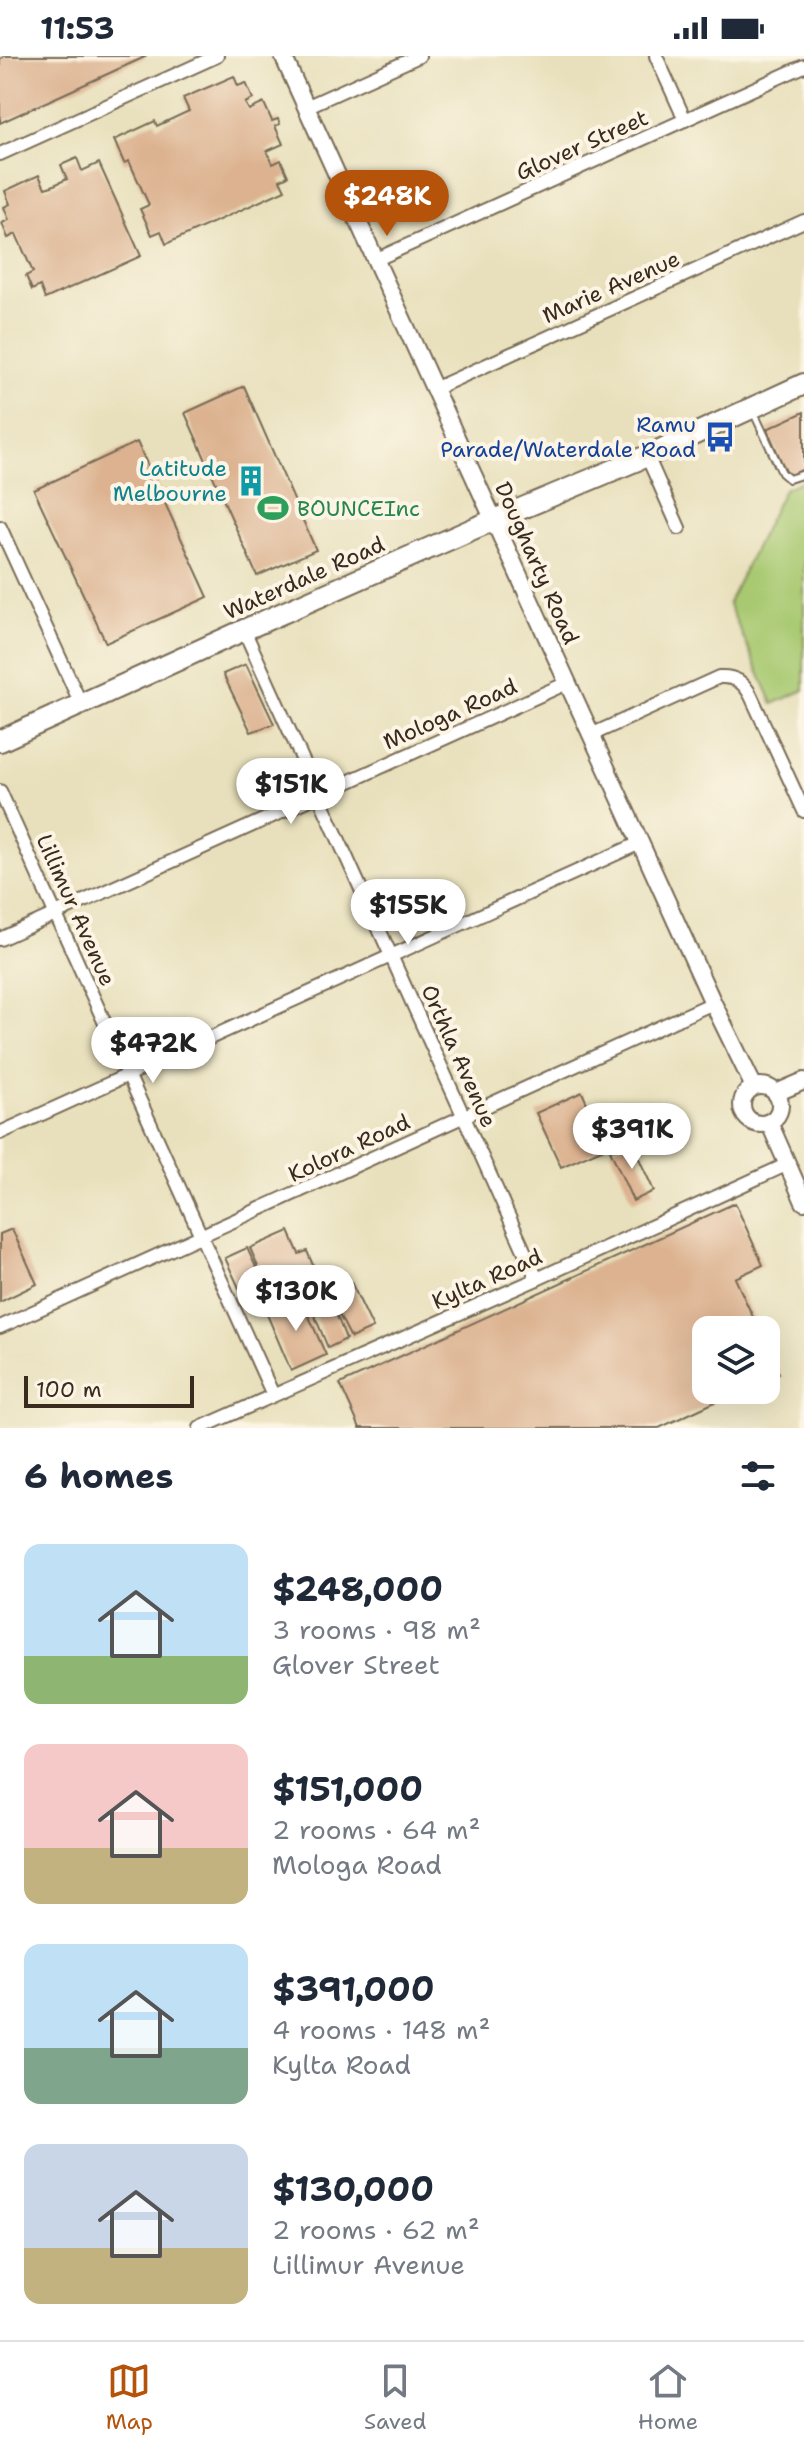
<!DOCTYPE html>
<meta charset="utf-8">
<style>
:root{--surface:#fff;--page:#f6f6f7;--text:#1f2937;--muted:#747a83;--line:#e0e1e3;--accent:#b45309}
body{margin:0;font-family:"Shantell Sans",sans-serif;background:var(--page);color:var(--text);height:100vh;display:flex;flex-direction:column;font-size:30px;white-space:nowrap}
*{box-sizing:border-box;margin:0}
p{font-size:26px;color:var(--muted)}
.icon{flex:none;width:44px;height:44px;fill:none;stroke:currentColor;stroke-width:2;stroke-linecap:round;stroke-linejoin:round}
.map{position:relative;height:1372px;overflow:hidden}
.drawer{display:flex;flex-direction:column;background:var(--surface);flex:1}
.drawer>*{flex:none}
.controls{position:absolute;left:692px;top:1260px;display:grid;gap:16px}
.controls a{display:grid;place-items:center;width:88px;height:88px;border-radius:16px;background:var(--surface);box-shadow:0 8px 32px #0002;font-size:40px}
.scale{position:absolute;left:24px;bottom:20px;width:170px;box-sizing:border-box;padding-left:8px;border:4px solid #3b2a1e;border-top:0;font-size:22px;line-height:28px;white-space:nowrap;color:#3b2a1e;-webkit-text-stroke:6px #fcf5e5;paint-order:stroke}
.price{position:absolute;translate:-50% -68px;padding:0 18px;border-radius:28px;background:#fff;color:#222;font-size:26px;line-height:52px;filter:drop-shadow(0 2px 4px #0008)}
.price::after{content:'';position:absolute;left:50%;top:48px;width:24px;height:18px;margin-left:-12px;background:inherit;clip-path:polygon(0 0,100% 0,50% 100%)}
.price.current{background:var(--accent);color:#fff}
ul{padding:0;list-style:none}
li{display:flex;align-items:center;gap:24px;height:200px;padding:0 24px}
li span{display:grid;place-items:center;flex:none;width:224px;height:160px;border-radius:16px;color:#555}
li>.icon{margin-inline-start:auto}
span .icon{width:96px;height:96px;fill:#fffc;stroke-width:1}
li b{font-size:34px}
h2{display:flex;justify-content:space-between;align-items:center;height:96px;padding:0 24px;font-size:34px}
.status{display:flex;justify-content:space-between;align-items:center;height:56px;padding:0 40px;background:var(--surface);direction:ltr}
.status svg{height:22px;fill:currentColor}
.menu{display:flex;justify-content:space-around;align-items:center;height:112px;border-top:2px solid var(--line);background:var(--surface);font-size:22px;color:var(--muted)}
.menu a{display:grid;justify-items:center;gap:4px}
.menu .current{color:var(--accent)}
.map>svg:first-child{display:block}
.green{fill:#a8c971;stroke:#727a48;stroke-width:2}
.building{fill:#dcb290}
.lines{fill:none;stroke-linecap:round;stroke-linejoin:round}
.service-casing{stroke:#786a55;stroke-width:10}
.minor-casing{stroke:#786a55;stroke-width:16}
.tertiary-casing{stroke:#786a55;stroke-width:20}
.primary-casing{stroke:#786a55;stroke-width:24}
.service{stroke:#fff;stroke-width:6}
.minor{stroke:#fff;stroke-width:12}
.tertiary{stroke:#fff;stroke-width:16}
.primary{stroke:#fff;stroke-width:20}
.labels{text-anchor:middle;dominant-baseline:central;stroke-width:8;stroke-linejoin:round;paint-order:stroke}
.street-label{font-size:22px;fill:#3b2a1e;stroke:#fcf5e5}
.transit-label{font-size:22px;fill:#164399;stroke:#fcf5e5;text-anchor:end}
.culture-label{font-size:22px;fill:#0d838f;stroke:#fcf5e5;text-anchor:end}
.leisure-label{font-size:22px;fill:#27864d;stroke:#fcf5e5;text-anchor:start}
</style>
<div class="status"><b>11:53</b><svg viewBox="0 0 49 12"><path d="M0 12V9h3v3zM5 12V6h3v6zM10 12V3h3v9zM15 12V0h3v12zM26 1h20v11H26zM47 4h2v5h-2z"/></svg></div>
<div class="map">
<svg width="804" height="1372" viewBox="0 0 804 1372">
<rect width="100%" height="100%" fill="#fcf5e5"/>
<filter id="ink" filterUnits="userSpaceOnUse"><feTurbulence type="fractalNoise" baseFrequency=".0125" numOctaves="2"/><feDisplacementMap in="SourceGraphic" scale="16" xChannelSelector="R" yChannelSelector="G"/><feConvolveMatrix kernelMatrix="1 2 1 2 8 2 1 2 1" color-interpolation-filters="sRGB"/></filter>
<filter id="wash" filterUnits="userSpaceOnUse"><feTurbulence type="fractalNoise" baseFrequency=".006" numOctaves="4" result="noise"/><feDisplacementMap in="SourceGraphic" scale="32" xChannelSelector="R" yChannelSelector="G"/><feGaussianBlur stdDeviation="1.8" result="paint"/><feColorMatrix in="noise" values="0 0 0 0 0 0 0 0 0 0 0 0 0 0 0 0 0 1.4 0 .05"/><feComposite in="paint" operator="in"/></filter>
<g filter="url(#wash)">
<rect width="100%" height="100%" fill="#e8e0bc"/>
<polygon class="green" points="804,424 804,634 773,648 728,547 784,433"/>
<g id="blocks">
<g class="building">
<polygon points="5,0 147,0 0,67 0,3"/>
<polygon points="234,20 238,30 246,27 253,43 245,47 249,54 264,47 272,65 278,63 280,68 275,70 283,88 267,95 273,108 281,104 288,120 280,124 285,134 166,188 161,175 152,179 140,153 149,149 129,105 124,107 114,84 155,65 157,70 189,55 183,42"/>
<polygon points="77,102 82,115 99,107 141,200 45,243 40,230 32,234 26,220 33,216 16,178 8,182 2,167 9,164 4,151 10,148 5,135 39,119 45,132 52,130 67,123 61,109"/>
<polygon points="244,330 316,494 257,520 185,357"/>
<polygon points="804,356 804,413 791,419 786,416 767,373"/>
<polygon points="137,386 208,541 106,587 34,434"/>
<polygon points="246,608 274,668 251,676 223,618"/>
<polygon points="582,1036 606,1091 561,1111 536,1057"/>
<polygon points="631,1085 654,1135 633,1145 610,1094"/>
<polygon points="735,1147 763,1209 735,1222 759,1274 706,1274 706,1334 741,1334 659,1372 360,1372 340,1328"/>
<polygon points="12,1173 37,1228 0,1246 0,1178"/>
<polygon points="289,1175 299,1198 307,1195 318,1221 271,1241 250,1192"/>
<polygon points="247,1192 270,1241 248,1251 225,1202"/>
<polygon points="348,1220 373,1272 351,1282 327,1235 346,1283 328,1292 306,1239"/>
<polygon points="299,1238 326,1299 291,1315 266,1256"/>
<polygon points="766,1289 779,1317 766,1323"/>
</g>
</g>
</g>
<g filter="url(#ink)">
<use href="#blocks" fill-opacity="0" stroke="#786a55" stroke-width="2"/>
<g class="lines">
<g class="service-casing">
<polyline id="service" points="754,357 782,417 789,423 804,418"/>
</g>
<g class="minor-casing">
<g id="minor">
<polyline points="656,0 685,64"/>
<polyline points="306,51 419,0"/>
<polyline points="0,98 217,0"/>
<polyline points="375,204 804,10"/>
<polyline points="434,333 804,165"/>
<polyline points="647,400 679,472"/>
<polyline points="0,471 81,648"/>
<polyline points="244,574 537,1223"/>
<path d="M591 679 719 621C735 620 744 626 751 640L804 755"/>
<polyline points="0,735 273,1339"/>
<polyline points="0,883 567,627"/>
<polyline points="0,1077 640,787"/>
<polyline points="0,1271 713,947"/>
<polyline points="200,1372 537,1223 788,1108"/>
</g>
</g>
<g class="tertiary-casing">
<g id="tertiary">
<polyline points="283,0 713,947 754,1031"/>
<circle cx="761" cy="1049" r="19"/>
<polyline points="776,1037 804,1025"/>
<polyline points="769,1066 804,1146"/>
</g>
</g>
<g class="primary-casing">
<polyline id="primary" points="0,685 244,574 475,472 647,400 804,328"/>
</g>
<use href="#service" class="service"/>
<use href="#minor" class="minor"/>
<use href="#tertiary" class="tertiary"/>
<use href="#primary" class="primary"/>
</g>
</g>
<defs>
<g id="bus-bare" transform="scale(2.4)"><path d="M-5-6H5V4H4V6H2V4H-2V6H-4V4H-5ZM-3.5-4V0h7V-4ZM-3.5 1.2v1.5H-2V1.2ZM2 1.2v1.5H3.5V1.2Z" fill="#1a4fb4" stroke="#fcf5e5" stroke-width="2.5" paint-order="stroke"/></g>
<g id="building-bare" transform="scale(2.4)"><path d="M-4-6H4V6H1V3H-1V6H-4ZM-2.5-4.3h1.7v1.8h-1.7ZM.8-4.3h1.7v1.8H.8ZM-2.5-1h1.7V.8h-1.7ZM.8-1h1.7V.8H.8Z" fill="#0f9aa8" stroke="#fcf5e5" stroke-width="2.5" paint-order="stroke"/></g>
<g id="stadium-bare" transform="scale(2.4)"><path d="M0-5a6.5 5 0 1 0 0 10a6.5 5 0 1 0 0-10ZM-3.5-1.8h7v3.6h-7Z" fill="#2e9e5b" stroke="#fcf5e5" stroke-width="2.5" paint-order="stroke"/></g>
</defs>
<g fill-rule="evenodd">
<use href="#bus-bare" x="720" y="381"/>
<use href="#building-bare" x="251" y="425"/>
<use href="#stadium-bare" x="273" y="452"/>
</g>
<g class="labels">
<g class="street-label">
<text transform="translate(582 89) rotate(-24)">Glover Street</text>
<text transform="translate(611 231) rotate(-24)">Marie Avenue</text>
<text transform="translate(537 507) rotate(66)">Dougharty Road</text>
<text transform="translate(304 522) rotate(-24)">Waterdale Road</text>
<text transform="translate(450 658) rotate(-24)">Mologa Road</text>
<text transform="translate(76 854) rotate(66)">Lillimur Avenue</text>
<text transform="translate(459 1000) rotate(66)">Orthla Avenue</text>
<text transform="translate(349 1092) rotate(-25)">Kolora Road</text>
<text transform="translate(487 1223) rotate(-24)">Kylta Road</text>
</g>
<g class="transit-label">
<text x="696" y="368">Ramu<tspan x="696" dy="25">Parade/Waterdale Road</tspan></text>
</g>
<g class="culture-label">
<text x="227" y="412">Latitude<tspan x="227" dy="25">Melbourne</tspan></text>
</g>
<g class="leisure-label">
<text x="297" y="452">BOUNCEInc</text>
</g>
</g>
</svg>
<div class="controls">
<a><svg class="icon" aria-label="layers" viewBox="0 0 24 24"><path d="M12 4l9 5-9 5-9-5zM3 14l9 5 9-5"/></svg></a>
</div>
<div class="scale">100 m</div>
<b class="price current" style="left:387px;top:182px">$248K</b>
<b class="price" style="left:291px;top:770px">$151K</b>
<b class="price" style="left:408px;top:891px">$155K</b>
<b class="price" style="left:153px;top:1029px">$472K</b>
<b class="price" style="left:632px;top:1115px">$391K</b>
<b class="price" style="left:296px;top:1277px">$130K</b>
</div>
<section class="drawer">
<h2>6 homes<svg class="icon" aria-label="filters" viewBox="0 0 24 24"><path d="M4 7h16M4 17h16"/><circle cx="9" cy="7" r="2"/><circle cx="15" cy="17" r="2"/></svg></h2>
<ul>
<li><span style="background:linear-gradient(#bfe0f5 70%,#8fb573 0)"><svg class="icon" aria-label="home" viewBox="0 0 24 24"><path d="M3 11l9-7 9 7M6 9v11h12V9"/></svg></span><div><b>$248,000</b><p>3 rooms · 98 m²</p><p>Glover Street</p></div></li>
<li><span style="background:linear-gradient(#f6c9c9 65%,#c2b280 0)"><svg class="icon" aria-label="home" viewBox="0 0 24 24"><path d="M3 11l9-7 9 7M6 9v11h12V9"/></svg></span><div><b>$151,000</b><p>2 rooms · 64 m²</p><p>Mologa Road</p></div></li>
<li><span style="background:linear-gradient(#bfe0f5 65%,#7fa58c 0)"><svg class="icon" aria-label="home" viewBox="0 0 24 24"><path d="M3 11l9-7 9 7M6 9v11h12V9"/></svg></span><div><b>$391,000</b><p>4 rooms · 148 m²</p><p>Kylta Road</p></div></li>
<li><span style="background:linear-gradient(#c9d6e8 65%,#c2b280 0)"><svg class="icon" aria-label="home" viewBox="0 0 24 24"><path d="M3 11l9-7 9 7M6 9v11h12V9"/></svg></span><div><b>$130,000</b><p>2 rooms · 62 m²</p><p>Lillimur Avenue</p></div></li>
</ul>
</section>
<nav class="menu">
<a class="current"><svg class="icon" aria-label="map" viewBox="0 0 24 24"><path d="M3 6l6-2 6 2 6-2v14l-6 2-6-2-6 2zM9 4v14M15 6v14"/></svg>Map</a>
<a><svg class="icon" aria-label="saved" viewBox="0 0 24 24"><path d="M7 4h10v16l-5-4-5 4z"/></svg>Saved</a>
<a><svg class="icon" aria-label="home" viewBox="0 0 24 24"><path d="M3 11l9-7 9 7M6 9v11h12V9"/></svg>Home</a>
</nav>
